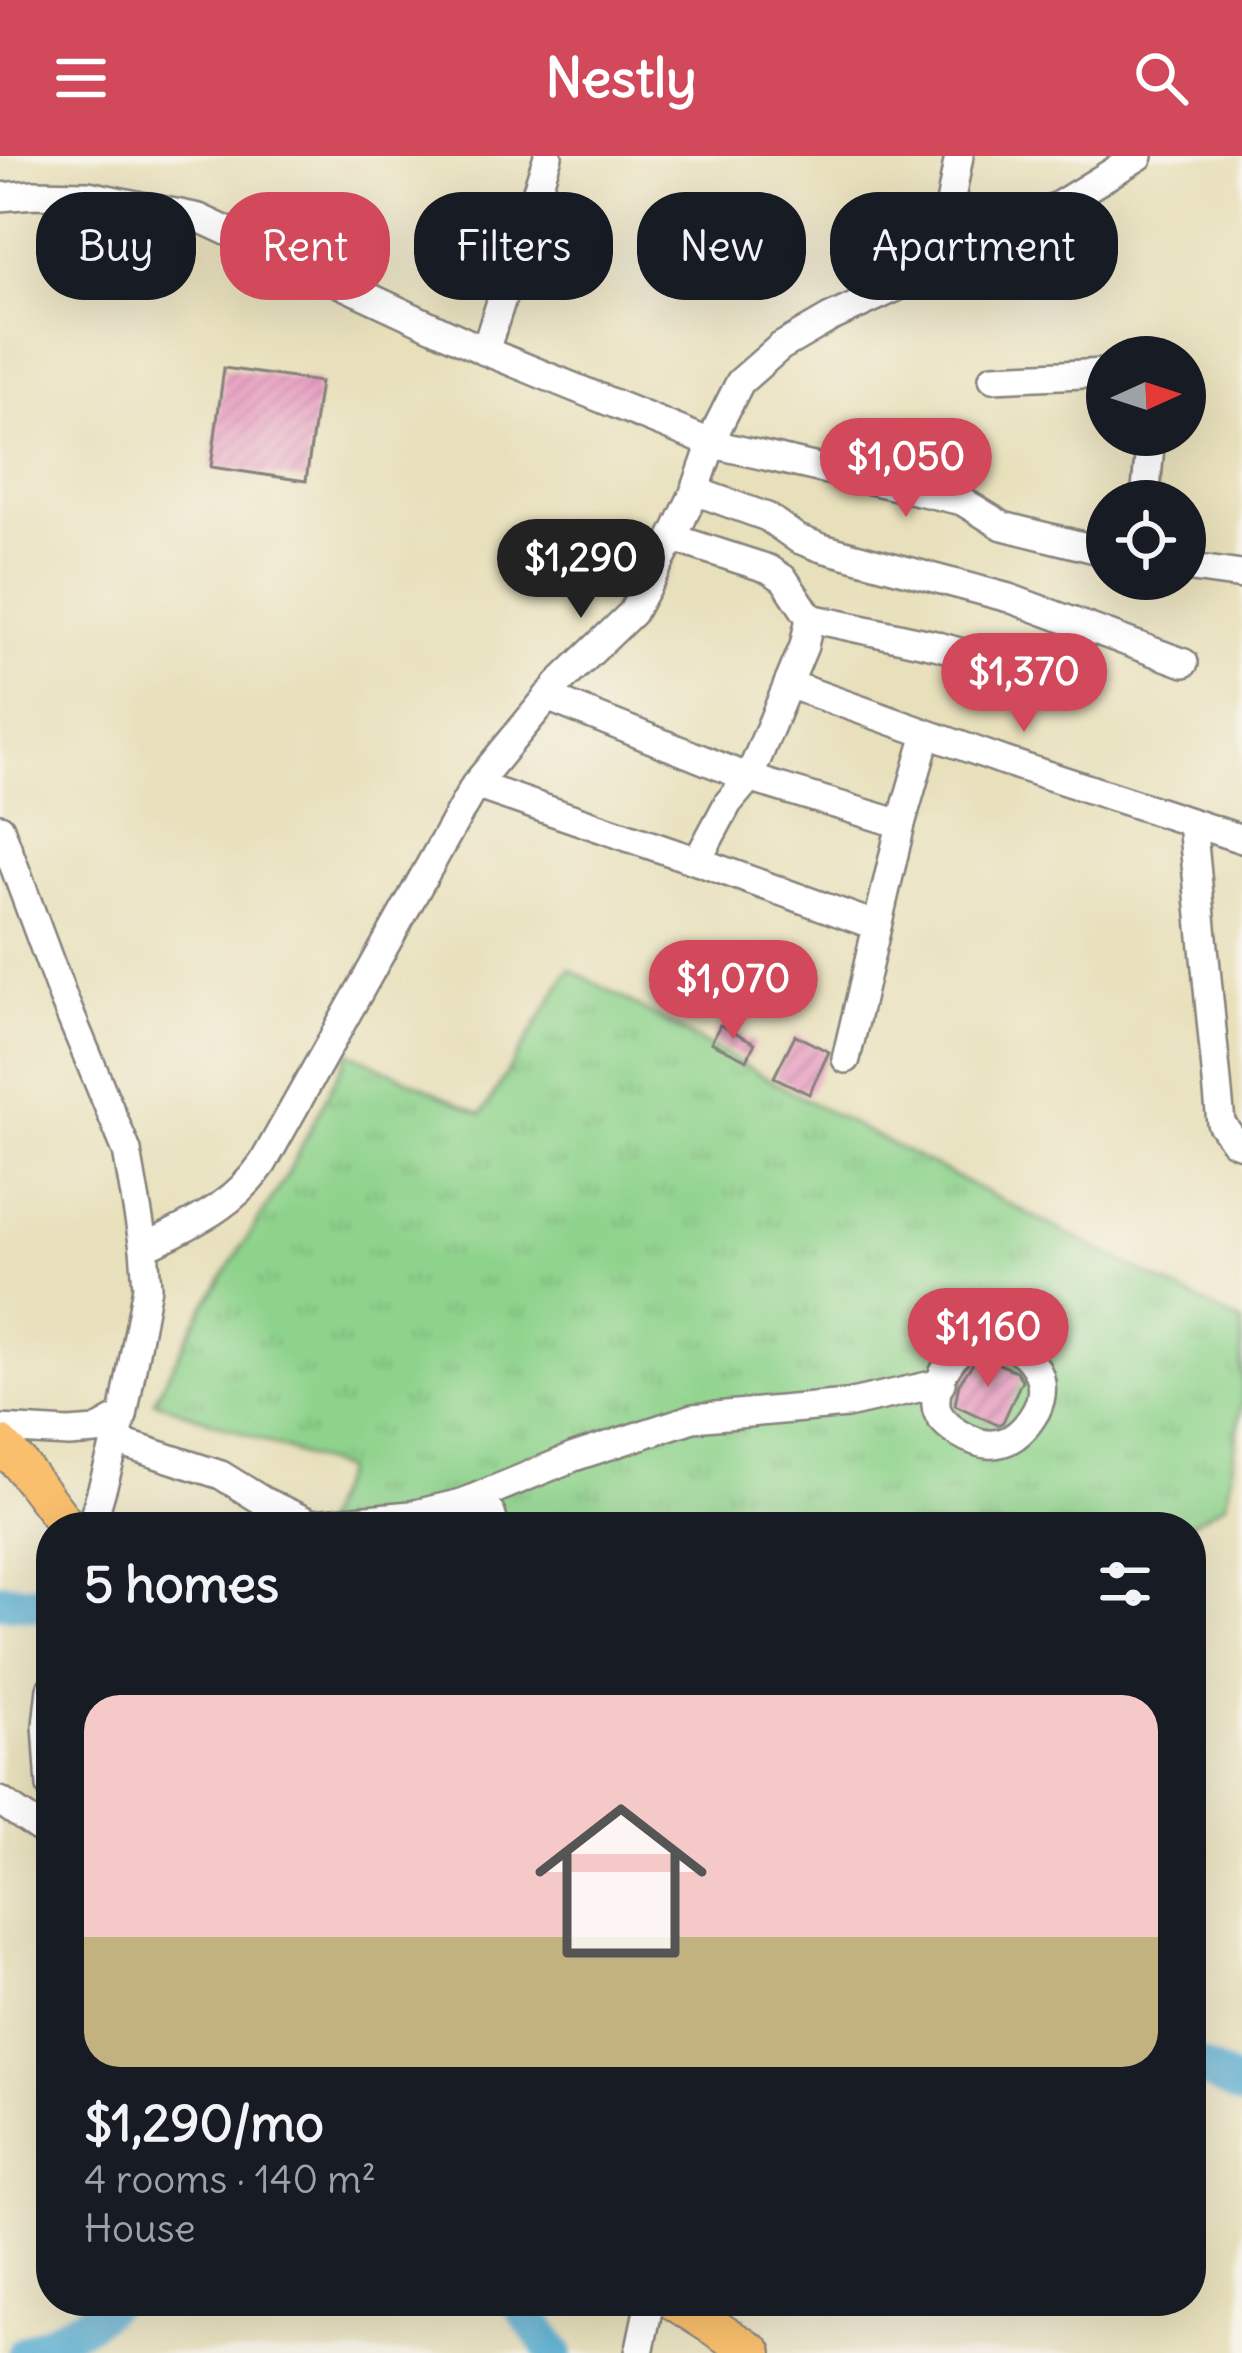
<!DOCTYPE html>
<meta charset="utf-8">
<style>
:root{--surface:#171b24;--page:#20242c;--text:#f1f3f6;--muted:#9ea1a6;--accent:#d1495b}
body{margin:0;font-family:Delius,sans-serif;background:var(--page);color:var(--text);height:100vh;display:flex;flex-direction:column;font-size:45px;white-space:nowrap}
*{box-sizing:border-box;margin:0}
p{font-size:39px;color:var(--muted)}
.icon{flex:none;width:66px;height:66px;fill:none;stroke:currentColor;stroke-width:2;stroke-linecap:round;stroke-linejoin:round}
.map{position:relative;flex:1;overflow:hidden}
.side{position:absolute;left:36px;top:1356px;width:1170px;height:804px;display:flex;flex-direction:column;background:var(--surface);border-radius:48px;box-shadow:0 12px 48px #0002}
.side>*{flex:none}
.hud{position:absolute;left:36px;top:36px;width:1170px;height:108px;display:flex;gap:24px}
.needle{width:78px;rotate:87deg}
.controls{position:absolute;left:1086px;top:180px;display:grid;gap:24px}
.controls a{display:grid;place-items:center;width:120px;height:120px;border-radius:50%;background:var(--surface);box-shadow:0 12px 48px #0002;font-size:60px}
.price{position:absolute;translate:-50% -102px;padding:0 27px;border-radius:42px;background:var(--accent);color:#fff;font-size:39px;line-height:78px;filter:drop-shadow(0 3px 6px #0008)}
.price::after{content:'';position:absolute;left:50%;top:72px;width:36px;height:27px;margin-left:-18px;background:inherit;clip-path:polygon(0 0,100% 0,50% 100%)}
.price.current{background:#222;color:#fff}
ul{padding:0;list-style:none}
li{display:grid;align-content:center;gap:24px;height:636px;padding:0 48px}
li span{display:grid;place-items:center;height:372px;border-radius:36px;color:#555}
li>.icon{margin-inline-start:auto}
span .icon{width:216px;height:216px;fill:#fffc;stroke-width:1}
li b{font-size:51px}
h2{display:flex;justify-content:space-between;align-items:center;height:144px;padding:0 48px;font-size:51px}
.pill{padding:0 42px;border-radius:48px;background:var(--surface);box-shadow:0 12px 48px #0002;font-size:42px;line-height:108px}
.pill.current{background:var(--accent);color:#fff}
header{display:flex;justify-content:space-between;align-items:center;height:156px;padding:0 48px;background:var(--accent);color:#fff;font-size:54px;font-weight:700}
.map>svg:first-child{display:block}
.grass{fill:url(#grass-tufts);stroke:#587a64;stroke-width:3}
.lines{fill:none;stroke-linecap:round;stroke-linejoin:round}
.river{stroke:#57add3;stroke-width:36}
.building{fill:url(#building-hatch)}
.minor-casing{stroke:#85817b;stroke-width:32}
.major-casing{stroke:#85817b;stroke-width:40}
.minor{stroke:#fff;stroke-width:27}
.major{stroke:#f9bf6d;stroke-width:36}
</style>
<header><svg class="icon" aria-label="menu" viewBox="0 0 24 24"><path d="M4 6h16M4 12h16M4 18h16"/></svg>Nestly<svg class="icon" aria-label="search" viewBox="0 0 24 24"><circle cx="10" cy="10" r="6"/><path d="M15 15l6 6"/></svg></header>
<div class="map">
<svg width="1242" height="2197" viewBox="0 0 1242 2197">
<defs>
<pattern id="grass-tufts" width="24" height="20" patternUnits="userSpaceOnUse" patternTransform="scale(3)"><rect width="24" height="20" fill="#8ed38c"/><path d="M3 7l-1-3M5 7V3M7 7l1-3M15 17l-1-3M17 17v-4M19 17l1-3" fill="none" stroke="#7ab57a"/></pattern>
<pattern id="building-hatch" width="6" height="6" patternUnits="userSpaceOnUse" patternTransform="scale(3)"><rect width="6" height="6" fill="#e799bf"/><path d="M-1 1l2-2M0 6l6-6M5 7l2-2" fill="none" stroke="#bb7c9c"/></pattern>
</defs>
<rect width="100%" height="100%" fill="#f7f3e8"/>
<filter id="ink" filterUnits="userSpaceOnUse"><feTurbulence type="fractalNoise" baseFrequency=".00833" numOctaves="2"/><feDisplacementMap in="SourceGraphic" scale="24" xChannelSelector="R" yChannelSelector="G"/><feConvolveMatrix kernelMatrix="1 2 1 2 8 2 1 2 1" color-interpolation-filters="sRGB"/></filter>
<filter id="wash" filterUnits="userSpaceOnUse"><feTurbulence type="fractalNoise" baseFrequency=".004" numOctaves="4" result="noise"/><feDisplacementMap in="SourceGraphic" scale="48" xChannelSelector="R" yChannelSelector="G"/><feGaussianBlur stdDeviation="2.7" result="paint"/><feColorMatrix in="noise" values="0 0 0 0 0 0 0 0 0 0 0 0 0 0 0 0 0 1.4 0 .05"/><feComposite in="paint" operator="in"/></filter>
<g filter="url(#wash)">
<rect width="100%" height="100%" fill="#e8e0bb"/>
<polygon class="grass" points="570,813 817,950 1242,1167 1242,1247 1226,1347 1185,1371 320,1371 344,1314 154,1245 202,1154 287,1019 349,896 482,958"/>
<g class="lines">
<g class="river">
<polyline points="0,1444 51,1448"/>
<polyline points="1191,1907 1242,1933"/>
<polyline points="518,2145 555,2197"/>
<polyline points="25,2197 89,2165 111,2145"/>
</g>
</g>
<g id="blocks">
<g class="building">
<polygon points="224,212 320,226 306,325 211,311"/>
<polygon points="720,869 755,887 747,904 711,886"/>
<polygon points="795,879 829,896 809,938 774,921"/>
<polygon points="977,1202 987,1203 1016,1215 1022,1224 1003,1266 998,1269 955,1249 959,1227"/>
</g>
</g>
</g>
<g filter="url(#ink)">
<use href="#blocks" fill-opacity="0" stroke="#85817b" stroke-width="3"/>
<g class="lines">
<g class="minor-casing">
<g id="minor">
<polyline points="0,41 34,38 88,39 199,62 485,195 713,288 962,345 1003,370 1107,396"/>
<polyline points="938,112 959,0"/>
<polyline points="485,195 548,0"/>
<polyline points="993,222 1107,217"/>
<polyline points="695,335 767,361 798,383 822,392 1009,442 1184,507"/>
<polyline points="1145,345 1151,279"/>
<polyline points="673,382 769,413 784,423 810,462"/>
<polyline points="1185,411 1242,419"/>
<polyline points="788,528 1004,605 1242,683"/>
<polyline points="547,541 749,622 901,668 846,903"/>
<polyline points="475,629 697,705 877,770"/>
<polyline points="1192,667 1221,967 1234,985 1242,988"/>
<polyline points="901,668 927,578"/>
<polyline points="0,672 62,839 127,995 144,1092 147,1131 123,1260 96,1275 69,1277 0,1273"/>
<polyline points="697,705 728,647 749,622 804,490 810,462 935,489 1035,518"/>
<path d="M144 1092C192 1067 231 1053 263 1007L475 629 560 526 632 457 673 382 695 335 718 270 740 226 780 191 830 162 938 112 1061 48 1139 0"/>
<path d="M970 1184C995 1184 1021 1186 1035 1211 1044 1225 1043 1241 1036 1255 1027 1271 1013 1287 993 1288 975 1290 937 1269 936 1249 934 1223 953 1200 970 1184Z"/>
<polyline points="116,1285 221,1319 263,1345 312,1368 411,1359 462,1347 478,1348 491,1358 495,1371"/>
<polyline points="462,1347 574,1301 693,1262 847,1248 941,1227"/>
<polyline points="91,1371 120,1270"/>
<polyline points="51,1533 47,1569 51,1631"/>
<polyline points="0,1645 51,1680"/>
<polyline points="639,2197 650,2145"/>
</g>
</g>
<g class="major-casing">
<g id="major">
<polyline points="0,1288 20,1308 68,1371"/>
<polyline points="673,2145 754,2197"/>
</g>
</g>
<use href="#minor" class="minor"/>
<use href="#major" class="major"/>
</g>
</g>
</svg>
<div class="controls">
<a><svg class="needle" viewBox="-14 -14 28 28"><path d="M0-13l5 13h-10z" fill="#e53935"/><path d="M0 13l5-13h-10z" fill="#9ea1a6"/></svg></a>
<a><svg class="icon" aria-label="locate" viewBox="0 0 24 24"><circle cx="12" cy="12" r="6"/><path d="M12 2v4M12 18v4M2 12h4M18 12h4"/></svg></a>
</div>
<b class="price" style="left:906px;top:364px">$1,050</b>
<b class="price current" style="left:581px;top:465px">$1,290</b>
<b class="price" style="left:1024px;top:579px">$1,370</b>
<b class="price" style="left:733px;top:886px">$1,070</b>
<b class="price" style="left:988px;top:1234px">$1,160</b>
<div class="hud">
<a class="pill">Buy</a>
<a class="pill current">Rent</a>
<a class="pill">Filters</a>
<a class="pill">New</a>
<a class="pill">Apartment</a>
</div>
<section class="side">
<h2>5 homes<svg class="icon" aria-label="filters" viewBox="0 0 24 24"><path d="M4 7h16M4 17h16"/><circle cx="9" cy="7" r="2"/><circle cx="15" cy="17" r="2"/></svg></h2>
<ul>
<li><span style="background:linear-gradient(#f6c9c9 65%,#c2b280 0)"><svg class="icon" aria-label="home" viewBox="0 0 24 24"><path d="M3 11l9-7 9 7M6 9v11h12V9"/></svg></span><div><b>$1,290/mo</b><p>4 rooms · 140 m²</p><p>House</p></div></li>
</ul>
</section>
</div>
